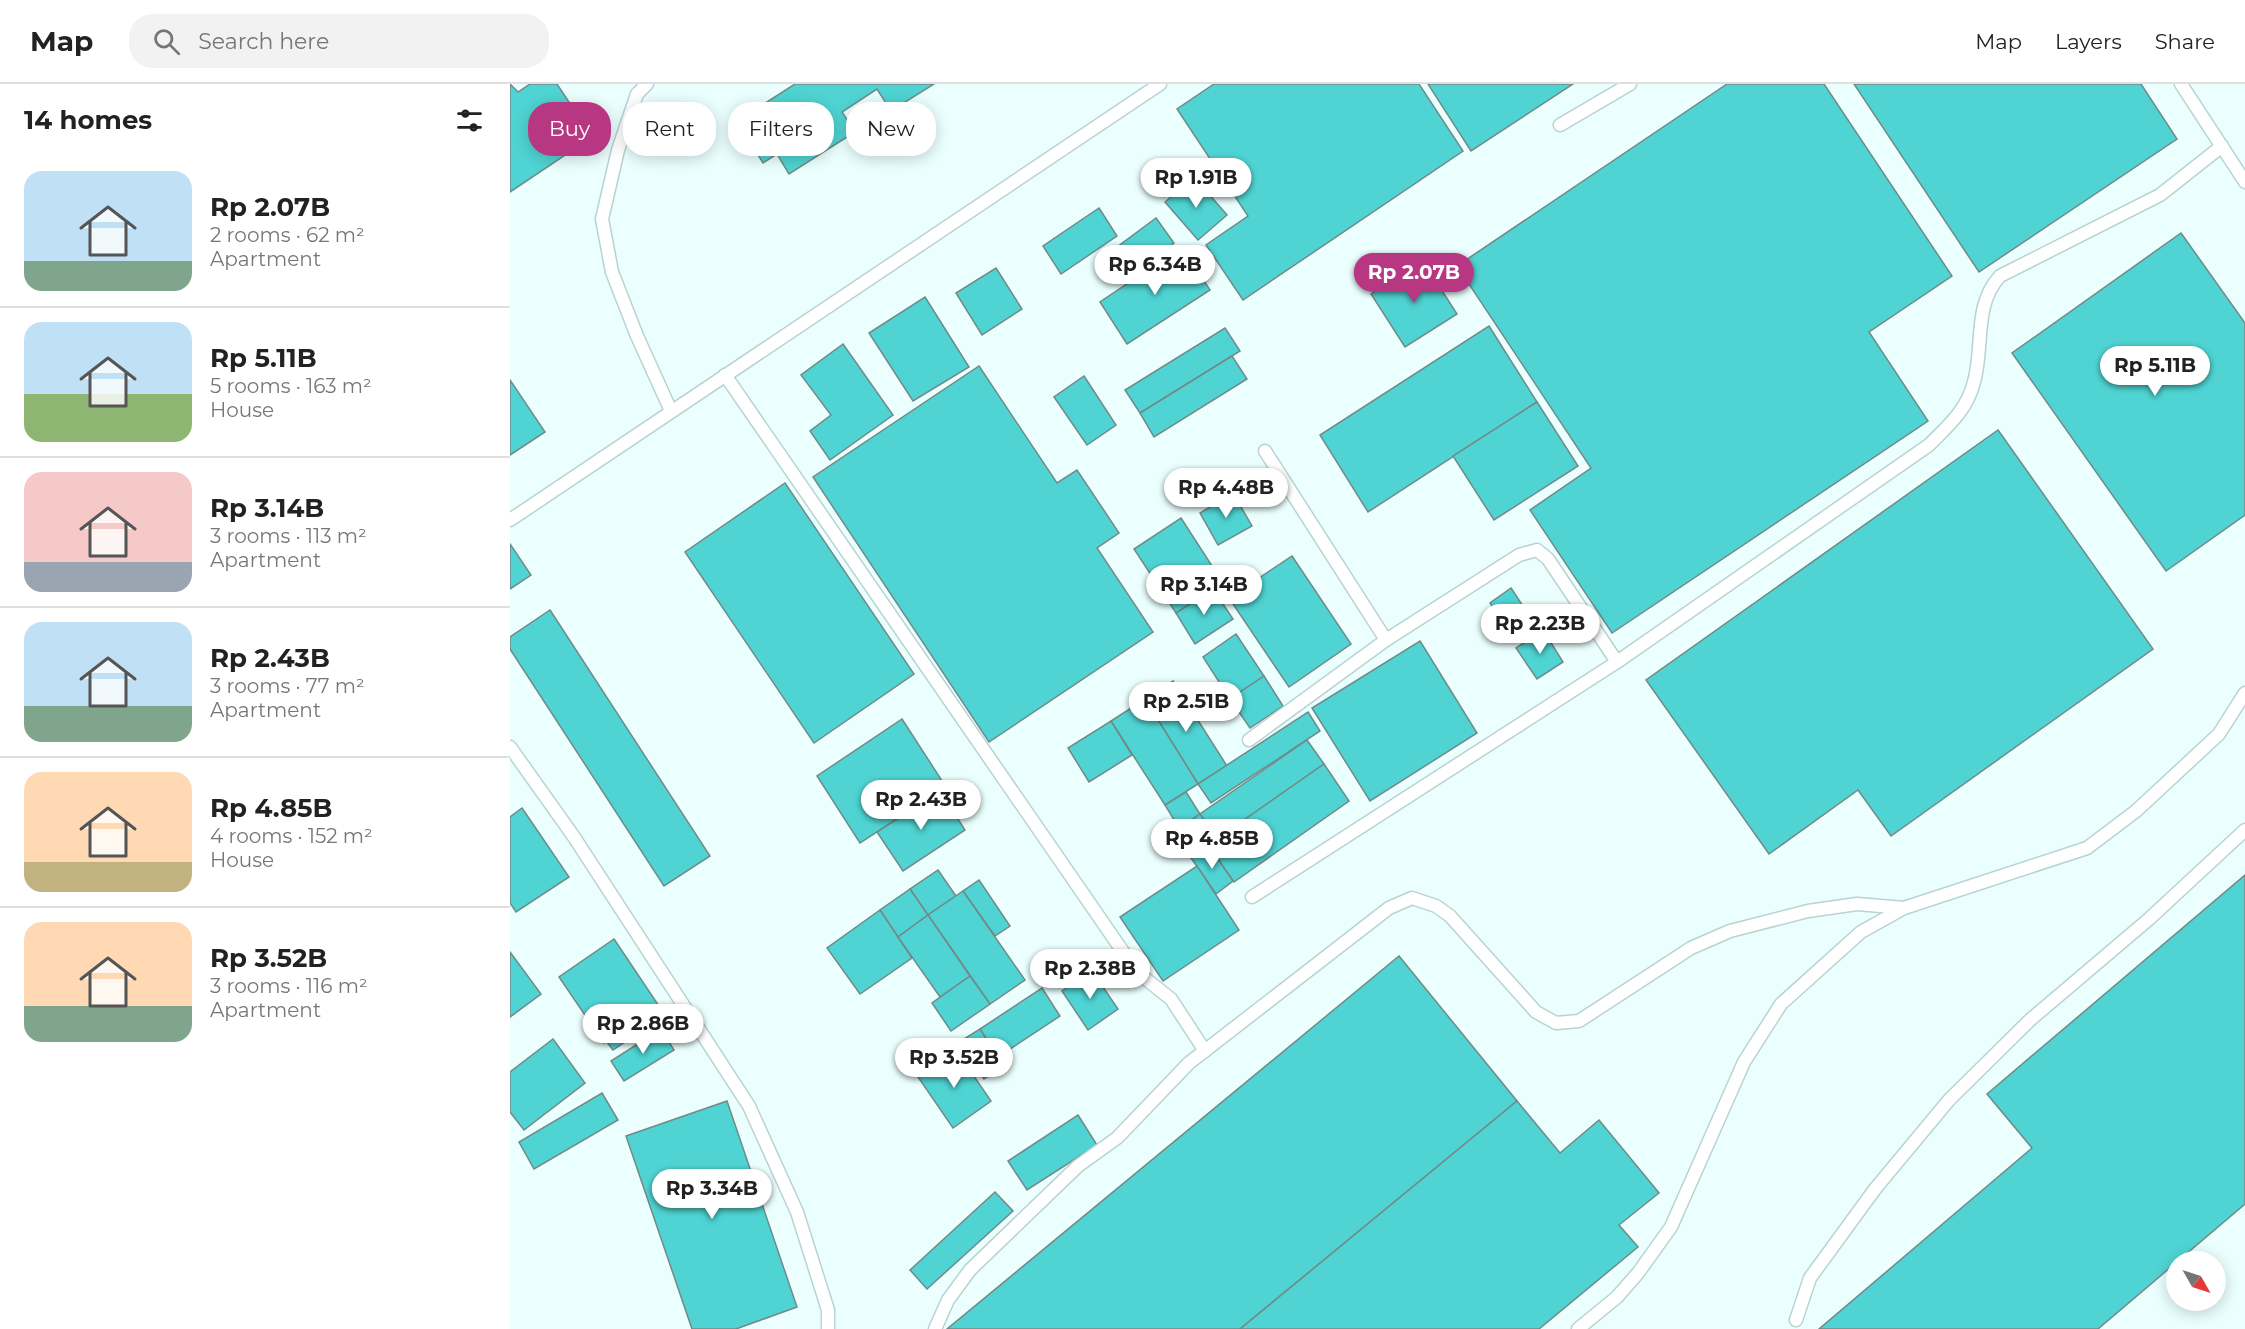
<!DOCTYPE html>
<meta charset="utf-8">
<style>
:root{--surface:#fff;--page:#f2f2f2;--text:#222;--muted:#767676;--line:#e0e0e0;--accent:#b83782}
body{margin:0;font-family:Montserrat,sans-serif;background:var(--page);color:var(--text);height:100vh;display:flex;flex-direction:column;font-size:22px;white-space:nowrap}
*{box-sizing:border-box;margin:0}
p{font-size:20px;color:var(--muted)}
.icon{flex:none;width:33px;height:33px;fill:none;stroke:currentColor;stroke-width:2;stroke-linecap:round;stroke-linejoin:round}
.map{position:relative;flex:1;overflow:hidden}
.panel{display:flex;flex-direction:column;background:var(--surface);width:510px}
.panel>*{flex:none}
.hud{position:absolute;left:18px;top:18px;width:570px;height:54px;display:flex;gap:12px}
.needle{width:39px;rotate:129deg}
.tools{position:absolute;left:1656px;top:1167px;display:grid;gap:12px}
.tools a{display:grid;place-items:center;width:60px;height:60px;border-radius:50%;background:var(--surface);box-shadow:0 3px 15px #0003;font-size:30px}
.price{position:absolute;translate:-50% -51px;padding:0 14px;border-radius:21px;background:#fff;color:#222;font-size:20px;line-height:39px;filter:drop-shadow(0 2px 3px #0008)}
.price::after{content:'';position:absolute;left:50%;top:36px;width:18px;height:14px;margin-left:-9px;background:inherit;clip-path:polygon(0 0,100% 0,50% 100%)}
.price.active{background:var(--accent);color:#fff}
ul{padding:0;list-style:none}
li{display:flex;align-items:center;gap:18px;height:150px;padding:0 24px}
li+li{border-top:2px solid var(--line)}
li span{display:grid;place-items:center;flex:none;width:168px;height:120px;border-radius:18px;color:#555}
li>.icon{margin-inline-start:auto}
span .icon{width:72px;height:72px;fill:#fffc;stroke-width:1}
li b{font-size:26px}
h2{display:flex;justify-content:space-between;align-items:center;height:72px;padding:0 24px;font-size:26px}
.pill{padding:0 21px;border-radius:24px;background:var(--surface);box-shadow:0 3px 15px #0003;font-size:21px;line-height:54px}
.pill.active{background:var(--accent);color:#fff}
header{display:flex;align-items:center;gap:36px;box-sizing:border-box;height:84px;padding:0 30px;background:var(--surface);border-bottom:2px solid var(--line)}
header strong{font-size:28px}
nav{display:flex;gap:33px;margin-inline-start:auto;font-size:21px}
.search{width:420px;height:54px;background:var(--page);display:flex;align-items:center;gap:15px;box-sizing:border-box;padding:0 21px;border-radius:24px;color:var(--muted);font-size:22px}
main{display:flex;flex:1;min-height:0}
.map>svg:first-child{display:block}
.building{fill:#4fd4d3;stroke:#718a89;stroke-width:1.5}
.lines{fill:none;stroke-linecap:round;stroke-linejoin:round}
.service-casing{stroke:#b9d3d2;stroke-width:15}
.service{stroke:#fff;stroke-width:12}
</style>
<header>
<strong>Map</strong>
<div class="search"><svg class="icon" aria-label="search" viewBox="0 0 24 24"><circle cx="10" cy="10" r="6"/><path d="M15 15l6 6"/></svg>Search here</div>
<nav><a>Map</a><a>Layers</a><a>Share</a></nav>
</header>
<main>
<section class="panel">
<h2>14 homes<svg class="icon" aria-label="filters" viewBox="0 0 24 24"><path d="M4 7h16M4 17h16"/><circle cx="9" cy="7" r="2"/><circle cx="15" cy="17" r="2"/></svg></h2>
<ul>
<li><span style="background:linear-gradient(#bfe0f5 75%,#7fa58c 0)"><svg class="icon" aria-label="home" viewBox="0 0 24 24"><path d="M3 11l9-7 9 7M6 9v11h12V9"/></svg></span><div><b>Rp 2.07B</b><p>2 rooms · 62 m²</p><p>Apartment</p></div></li>
<li><span style="background:linear-gradient(#bfe0f5 60%,#8fb573 0)"><svg class="icon" aria-label="home" viewBox="0 0 24 24"><path d="M3 11l9-7 9 7M6 9v11h12V9"/></svg></span><div><b>Rp 5.11B</b><p>5 rooms · 163 m²</p><p>House</p></div></li>
<li><span style="background:linear-gradient(#f6c9c9 75%,#9aa5b1 0)"><svg class="icon" aria-label="home" viewBox="0 0 24 24"><path d="M3 11l9-7 9 7M6 9v11h12V9"/></svg></span><div><b>Rp 3.14B</b><p>3 rooms · 113 m²</p><p>Apartment</p></div></li>
<li><span style="background:linear-gradient(#bfe0f5 70%,#7fa58c 0)"><svg class="icon" aria-label="home" viewBox="0 0 24 24"><path d="M3 11l9-7 9 7M6 9v11h12V9"/></svg></span><div><b>Rp 2.43B</b><p>3 rooms · 77 m²</p><p>Apartment</p></div></li>
<li><span style="background:linear-gradient(#ffd9b3 75%,#c2b280 0)"><svg class="icon" aria-label="home" viewBox="0 0 24 24"><path d="M3 11l9-7 9 7M6 9v11h12V9"/></svg></span><div><b>Rp 4.85B</b><p>4 rooms · 152 m²</p><p>House</p></div></li>
<li><span style="background:linear-gradient(#ffd9b3 70%,#7fa58c 0)"><svg class="icon" aria-label="home" viewBox="0 0 24 24"><path d="M3 11l9-7 9 7M6 9v11h12V9"/></svg></span><div><b>Rp 3.52B</b><p>3 rooms · 116 m²</p><p>Apartment</p></div></li>
</ul>
</section>
<div class="map">
<svg width="1735" height="1245" viewBox="0 0 1735 1245">
<rect width="100%" height="100%" fill="#eafffe"/>
<g class="building">
<polygon points="0,0 8,8 20,0 47,0 82,53 0,108"/>
<polygon points="285,0 424,0 381,27 367,5 332,28 345,48 279,90 267,70 253,79 227,37"/>
<polygon points="704,0 909,0 953,67 733,216 696,161 738,132 667,25"/>
<polygon points="918,0 1063,0 961,67"/>
<polygon points="1217,0 1314,0 1442,192 1359,248 1418,337 1102,549 1020,426 1081,384 947,182"/>
<polygon points="1344,0 1631,0 1667,55 1469,188"/>
<polygon points="684,93 717,131 688,156 655,118"/>
<polygon points="589,124 607,152 551,190 533,162"/>
<polygon points="646,134 664,159 614,197 595,172"/>
<polygon points="1671,149 1735,239 1735,431 1656,487 1502,269"/>
<polygon points="672,163 700,206 617,260 590,218"/>
<polygon points="913,177 947,230 895,263 861,210"/>
<polygon points="486,184 512,225 472,251 446,209"/>
<polygon points="415,213 459,283 403,317 359,249"/>
<polygon points="979,242 1027,318 858,428 810,351"/>
<polygon points="715,244 730,267 630,329 615,306"/>
<polygon points="333,260 383,331 320,376 300,347 321,331 291,291"/>
<polygon points="722,272 737,295 644,353 630,329"/>
<polygon points="469,282 547,399 567,386 609,449 587,464 643,548 479,658 303,393"/>
<polygon points="574,292 606,341 577,361 544,313"/>
<polygon points="0,296 35,348 0,371"/>
<polygon points="1027,318 1068,382 984,436 943,372"/>
<polygon points="1488,346 1643,565 1381,752 1348,706 1259,770 1136,596"/>
<polygon points="275,399 404,590 304,659 175,468"/>
<polygon points="723,409 742,442 708,461 690,429"/>
<polygon points="671,434 713,499 666,529 624,465"/>
<polygon points="0,460 21,491 0,505"/>
<polygon points="782,472 841,560 779,603 719,514"/>
<polygon points="1001,504 1023,537 1001,551 980,519"/>
<polygon points="703,505 723,535 685,560 666,529"/>
<polygon points="40,526 200,772 154,802 0,565 0,553"/>
<polygon points="1033,546 1053,578 1027,595 1006,564"/>
<polygon points="726,550 754,592 720,615 693,573"/>
<polygon points="910,557 967,649 860,717 802,624"/>
<polygon points="754,592 773,622 740,644 720,615"/>
<polygon points="663,597 717,682 688,700 635,615"/>
<polygon points="635,615 688,700 655,721 601,637"/>
<polygon points="798,628 810,647 701,719 688,700"/>
<polygon points="392,635 436,703 350,759 307,692"/>
<polygon points="601,637 622,671 579,698 558,664"/>
<polygon points="797,656 814,680 707,755 690,730"/>
<polygon points="814,680 839,717 724,798 698,761"/>
<polygon points="430,707 455,746 393,787 367,748"/>
<polygon points="676,708 690,730 669,744 655,721"/>
<polygon points="12,724 59,793 6,828 0,819 0,733"/>
<polygon points="690,730 707,755 681,774 664,749"/>
<polygon points="698,761 723,797 706,810 681,774"/>
<polygon points="687,782 729,846 653,897 610,833"/>
<polygon points="428,786 446,812 418,831 400,805"/>
<polygon points="1735,791 1735,1120 1588,1245 1309,1245 1522,1064 1477,1010"/>
<polygon points="469,796 500,842 485,852 453,807"/>
<polygon points="400,805 418,831 388,853 370,826"/>
<polygon points="453,807 515,896 480,920 418,831"/>
<polygon points="370,826 402,874 350,910 317,864"/>
<polygon points="418,831 460,892 430,913 388,853"/>
<polygon points="104,855 155,931 103,966 96,957 94,959 49,893"/>
<polygon points="0,868 31,910 0,933"/>
<polygon points="889,872 1007,1017 730,1245 437,1245"/>
<polygon points="582,887 608,925 578,946 552,907"/>
<polygon points="460,892 480,920 441,947 422,919"/>
<polygon points="532,904 550,932 488,973 470,945"/>
<polygon points="151,945 164,966 114,997 101,977"/>
<polygon points="470,945 493,982 474,995 449,958"/>
<polygon points="43,955 75,999 14,1046 0,1028 0,988"/>
<polygon points="446,966 481,1017 443,1044 408,993"/>
<polygon points="92,1009 108,1036 24,1085 9,1058"/>
<polygon points="217,1017 287,1223 226,1245 182,1245 116,1052"/>
<polygon points="1007,1017 1050,1069 1089,1036 1149,1109 1109,1141 1128,1163 1029,1245 730,1245"/>
<polygon points="568,1031 587,1061 517,1106 498,1077"/>
<polygon points="485,1108 503,1127 417,1205 400,1186"/>
</g>
<g class="lines">
<g class="service-casing">
<g id="service">
<polyline points="137,0 127,10 108,66 92,135 102,188 127,252 161,327"/>
<polyline points="1671,0 1735,98"/>
<polyline points="1050,41 1120,0"/>
<polyline points="215,291 627,888 661,915 695,967"/>
<polyline points="755,367 876,556 1009,471 1027,466 1038,475 1107,578"/>
<polyline points="0,436 650,0"/>
<polyline points="739,656 876,556"/>
<polyline points="0,663 64,753 239,1022 287,1128 318,1226 318,1245"/>
<path d="M742 813 1107 578 1419 361C1438 342 1457 326 1464 298 1474 263 1463 221 1490 192L1650 111 1712 62"/>
<polyline points="1286,1236 1300,1194 1365,1105 1439,1016 1520,936 1639,835 1735,746"/>
<polyline points="425,1245 438,1216 460,1186 568,1082 607,1054 679,979 879,824 902,814 926,822 940,832 1026,928 1046,939 1069,937 1181,864 1220,847 1298,827 1347,820 1394,824"/>
<polyline points="1068,1245 1107,1213 1128,1189 1161,1143 1234,978 1271,920 1351,848 1394,824 1577,764 1626,727 1709,650 1735,609"/>
</g>
</g>
<use href="#service" class="service"/>
</g>
</svg>
<div class="tools">
<a><svg class="needle" viewBox="-14 -14 28 28"><path d="M0-13l5 13h-10z" fill="#e53935"/><path d="M0 13l5-13h-10z" fill="#767676"/></svg></a>
</div>
<b class="price" style="left:686px;top:125px">Rp 1.91B</b>
<b class="price" style="left:645px;top:212px">Rp 6.34B</b>
<b class="price active" style="left:904px;top:220px">Rp 2.07B</b>
<b class="price" style="left:1645px;top:313px">Rp 5.11B</b>
<b class="price" style="left:716px;top:435px">Rp 4.48B</b>
<b class="price" style="left:694px;top:532px">Rp 3.14B</b>
<b class="price" style="left:1030px;top:571px">Rp 2.23B</b>
<b class="price" style="left:676px;top:649px">Rp 2.51B</b>
<b class="price" style="left:411px;top:747px">Rp 2.43B</b>
<b class="price" style="left:702px;top:786px">Rp 4.85B</b>
<b class="price" style="left:580px;top:916px">Rp 2.38B</b>
<b class="price" style="left:133px;top:971px">Rp 2.86B</b>
<b class="price" style="left:444px;top:1005px">Rp 3.52B</b>
<b class="price" style="left:202px;top:1136px">Rp 3.34B</b>
<div class="hud">
<a class="pill active">Buy</a>
<a class="pill">Rent</a>
<a class="pill">Filters</a>
<a class="pill">New</a>
</div>
</div>
</main>
